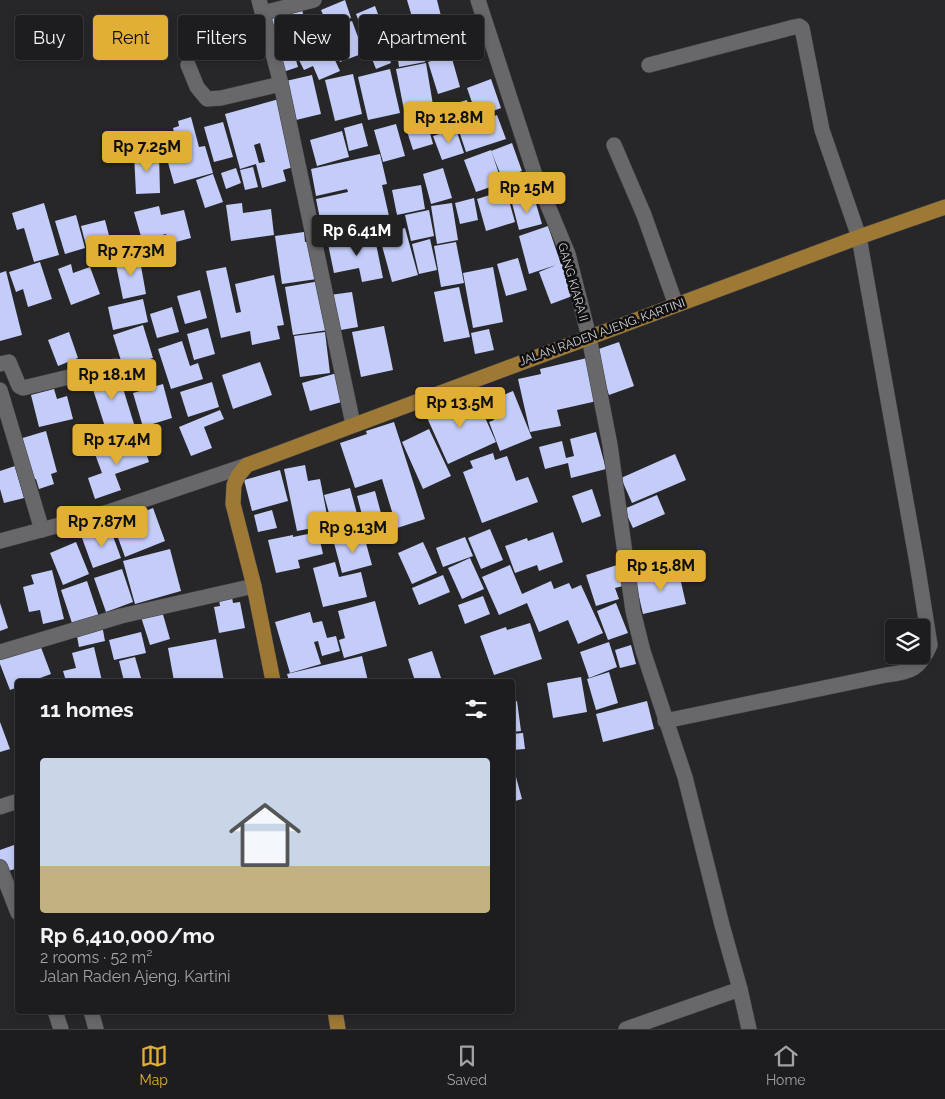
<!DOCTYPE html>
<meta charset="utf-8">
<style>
:root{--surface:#1d1d20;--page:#2a2a2d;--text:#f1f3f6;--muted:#a0a2a5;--line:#3b3b3e;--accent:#e1af34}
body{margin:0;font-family:Raleway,sans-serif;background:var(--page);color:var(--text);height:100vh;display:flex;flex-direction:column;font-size:19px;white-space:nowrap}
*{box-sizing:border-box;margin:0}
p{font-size:16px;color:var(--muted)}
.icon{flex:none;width:28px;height:28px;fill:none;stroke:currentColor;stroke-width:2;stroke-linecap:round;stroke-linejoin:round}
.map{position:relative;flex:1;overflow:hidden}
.drawer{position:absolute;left:15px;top:679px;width:500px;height:335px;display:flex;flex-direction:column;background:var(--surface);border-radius:5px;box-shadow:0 2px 8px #0003,0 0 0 1px var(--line)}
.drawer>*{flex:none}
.top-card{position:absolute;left:15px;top:15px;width:500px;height:45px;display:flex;gap:10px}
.tools{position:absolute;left:885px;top:619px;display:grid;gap:10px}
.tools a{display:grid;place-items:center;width:45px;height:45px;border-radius:5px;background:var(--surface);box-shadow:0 2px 8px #0003,0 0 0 1px var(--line);font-size:25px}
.price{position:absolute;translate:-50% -42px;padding:0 11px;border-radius:5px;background:var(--accent);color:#111;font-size:16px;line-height:32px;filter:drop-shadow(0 1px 2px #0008)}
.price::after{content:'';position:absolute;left:50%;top:30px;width:15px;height:11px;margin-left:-8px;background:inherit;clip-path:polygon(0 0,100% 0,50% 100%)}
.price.selected{background:#222;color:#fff}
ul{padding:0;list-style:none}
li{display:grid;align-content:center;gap:10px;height:265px;padding:0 25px}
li+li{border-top:1px solid var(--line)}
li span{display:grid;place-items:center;height:155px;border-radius:5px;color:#555}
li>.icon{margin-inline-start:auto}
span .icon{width:90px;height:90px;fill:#fffc;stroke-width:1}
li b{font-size:21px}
h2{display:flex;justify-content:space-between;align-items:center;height:60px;padding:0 25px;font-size:21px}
.pill{padding:0 18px;border-radius:5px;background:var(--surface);box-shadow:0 2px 8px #0003,0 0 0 1px var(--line);font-size:18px;line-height:45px}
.pill.selected{background:var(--accent);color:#111}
.tab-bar{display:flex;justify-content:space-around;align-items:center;height:70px;border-top:1px solid var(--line);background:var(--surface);font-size:14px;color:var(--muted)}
.tab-bar a{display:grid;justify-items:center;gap:2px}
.tab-bar .selected{color:var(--accent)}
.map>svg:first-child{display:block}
.building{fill:#c4cdf9;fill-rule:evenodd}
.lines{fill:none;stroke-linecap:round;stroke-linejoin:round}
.minor-casing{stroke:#434345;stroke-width:16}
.major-casing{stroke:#434345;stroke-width:16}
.minor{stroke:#68686b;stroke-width:15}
.major{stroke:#9d7935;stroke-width:15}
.labels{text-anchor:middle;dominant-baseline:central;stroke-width:5;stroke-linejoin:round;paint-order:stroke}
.street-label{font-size:12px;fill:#d3d3d5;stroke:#101012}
</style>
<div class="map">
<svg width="945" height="1029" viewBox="0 0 945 1029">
<rect width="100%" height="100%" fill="#27272a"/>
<g class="building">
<polygon points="345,0 351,18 328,27 321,10"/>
<polygon points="407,0 437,0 442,20 415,27"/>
<polygon points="375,6 386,35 367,42 356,14"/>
<polygon points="302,10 309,35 274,44 267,20"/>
<polygon points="352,21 364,53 340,62 328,30"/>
<polygon points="439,22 446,40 428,46 422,28"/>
<polygon points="422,42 425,62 399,67 396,46"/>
<polygon points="291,43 298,67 280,73 273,49"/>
<polygon points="383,43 391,63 376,69 368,49"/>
<polygon points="329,47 340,71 319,80 313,66 304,70 299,60"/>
<polygon points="451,55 460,87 438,94 428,62"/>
<polygon points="426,63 433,105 404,110 396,69"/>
<polygon points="390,69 400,113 368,120 358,77"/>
<polygon points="353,74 362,114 335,121 325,80"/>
<polygon points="312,75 321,114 296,120 286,81"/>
<polygon points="491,79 501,108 477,117 467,88"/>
<path d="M279 99 297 166 283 170 286 181 262 188 256 164 240 169 225 114ZM260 143 265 162 259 163 254 145Z"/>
<polygon points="467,100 472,121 435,132 429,111"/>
<polygon points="425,115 433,144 413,150 404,122"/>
<polygon points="497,115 506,139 466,152 458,128"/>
<polygon points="191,117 199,147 205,146 213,173 174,184 167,159 180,156 173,128 179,126 178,121"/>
<polygon points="223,122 233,157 214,162 204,127"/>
<polygon points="362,123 368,146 349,151 344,128"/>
<polygon points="396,124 405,156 383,162 374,130"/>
<polygon points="456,129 464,153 442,160 433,136"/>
<polygon points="342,131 349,157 317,166 310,140"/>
<polygon points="512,143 522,171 502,178 491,151"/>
<polygon points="491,150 502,183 476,192 464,160"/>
<polygon points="159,153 160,193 136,194 134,154"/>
<polygon points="380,154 387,184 382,185 389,216 355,224 357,234 321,242 317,225 321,224 316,199 348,192 347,189 316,196 311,169"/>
<polygon points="253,167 258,187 245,190 240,170"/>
<polygon points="236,168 241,183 226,189 221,173"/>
<polygon points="443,168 452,198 431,204 423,174"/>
<polygon points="213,174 223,202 205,208 196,180"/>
<polygon points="421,185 425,209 397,215 392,190"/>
<polygon points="506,190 515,222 486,231 477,199"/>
<polygon points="534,197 542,224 519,230 512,203"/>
<polygon points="474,198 478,220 460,224 455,203"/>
<polygon points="44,203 59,255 34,262 24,228 17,230 12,213"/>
<polygon points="242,203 243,213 271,209 274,235 231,241 226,205"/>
<polygon points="452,203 458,240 437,244 431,206"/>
<polygon points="159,206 161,215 184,210 191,238 168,244 166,234 142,240 134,212"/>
<polygon points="429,210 434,236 411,241 405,215"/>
<polygon points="76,215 85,248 65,254 55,221"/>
<polygon points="105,220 113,251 89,257 81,226"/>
<polygon points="548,226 561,264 563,263 575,295 551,304 539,272 556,265 529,274 519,236"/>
<polygon points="405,228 418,275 392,282 379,235"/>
<polygon points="304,232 305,242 312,241 317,279 282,284 275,236"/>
<polygon points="374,234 383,278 362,282 359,268 334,273 328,244"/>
<polygon points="430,239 437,270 419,274 412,244"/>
<polygon points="456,242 464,283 441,287 434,246"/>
<polygon points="139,255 146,294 123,299 115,260"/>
<polygon points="518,258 527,290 506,296 497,264"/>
<polygon points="40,262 52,299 28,307 23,289 16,292 9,272"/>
<polygon points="71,264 73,273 90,267 100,294 71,305 58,269"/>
<polygon points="226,267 236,313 241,312 235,284 274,275 284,325 277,326 280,339 252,345 250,331 221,338 206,271"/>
<polygon points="493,267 503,322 473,328 463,273"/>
<polygon points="6,271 22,335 0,341 0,273"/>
<polygon points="320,281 328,330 293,335 285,287"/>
<polygon points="459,287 470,337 444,342 434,292"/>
<polygon points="200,290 207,318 185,324 177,296"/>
<polygon points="352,292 358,327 335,331 330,295"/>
<polygon points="143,299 148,322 113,330 108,307"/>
<polygon points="172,307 179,332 157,338 150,314"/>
<polygon points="143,325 153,358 123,367 113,335"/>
<polygon points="384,326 393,370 361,377 352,332"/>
<polygon points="208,328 215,354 194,360 187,334"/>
<polygon points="489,329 494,350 475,354 471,333"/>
<polygon points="69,332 78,358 58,366 48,340"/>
<polygon points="325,332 330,373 300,377 294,336"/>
<polygon points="182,341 190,366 198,363 203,379 171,389 158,349"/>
<polygon points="619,342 634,386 609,395 593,351"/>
<polygon points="587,358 597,401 557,410 561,426 530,432 518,379 541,374 540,369"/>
<polygon points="260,362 272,395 233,409 222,375"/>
<polygon points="117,369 134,424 107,433 89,377"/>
<polygon points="337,373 345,401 310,411 302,383"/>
<polygon points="212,382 219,407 188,417 180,392"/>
<polygon points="163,384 172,418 143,427 133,393"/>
<polygon points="54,389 57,399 67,396 73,419 39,427 31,395"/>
<polygon points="513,391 532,438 500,451 489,422 494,420 487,402"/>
<polygon points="455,397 459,406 470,401 472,405 478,402 496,442 448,464 424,411"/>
<polygon points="220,410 224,419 204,427 212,448 191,456 179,427"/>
<polygon points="394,422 425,519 397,528 382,479 355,488 340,443 367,434 366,431"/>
<polygon points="429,429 451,476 423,489 402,442"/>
<polygon points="46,431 57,472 51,474 54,484 39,489 36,479 28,481 16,440"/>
<polygon points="596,432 606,469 571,478 568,463 545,469 539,447 562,441 566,458 574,456 570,439"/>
<polygon points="141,438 149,462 115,474 121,490 95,499 88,478 102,473 95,454"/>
<polygon points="493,453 495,460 507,456 516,481 528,477 538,502 482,523 463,472 473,468 470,461"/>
<polygon points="675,454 686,480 632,503 621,478"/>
<polygon points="305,465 308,481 320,479 329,525 297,531 284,469"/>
<polygon points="15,466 24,498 4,503 0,489 0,471"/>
<polygon points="280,470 288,501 252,511 244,480"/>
<polygon points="350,488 362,532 336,539 324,495"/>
<polygon points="592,489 601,516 582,523 572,496"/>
<polygon points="375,491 385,528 367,534 357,496"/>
<polygon points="657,495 665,514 633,528 624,509"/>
<polygon points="153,508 165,541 125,557 113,524"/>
<polygon points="272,510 277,528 258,532 254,515"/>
<polygon points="110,528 121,558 93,568 82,538"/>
<polygon points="490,529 503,560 481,569 468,538"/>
<polygon points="318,532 323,554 298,560 300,568 276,573 268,540 293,535 293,537"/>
<polygon points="553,532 563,562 539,571 537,565 515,573 505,546 527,538 528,541"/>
<polygon points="364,536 372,565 342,573 334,543"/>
<polygon points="465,537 473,556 443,567 436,548"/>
<polygon points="76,542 89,574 63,585 50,553"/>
<polygon points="423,542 437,573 412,584 398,553"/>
<polygon points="170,549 181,591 135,604 123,561"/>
<polygon points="470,558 484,589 462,599 448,568"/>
<polygon points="335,562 339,577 361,572 367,597 323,607 313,568"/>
<polygon points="510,565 522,594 551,581 554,589 569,583 572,589 581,585 603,633 578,644 568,620 539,632 527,603 499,615 482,577"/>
<polygon points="617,565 623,586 615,588 619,599 596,606 586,575"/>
<polygon points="122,569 133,602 106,612 94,578"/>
<polygon points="678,569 686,604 643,614 635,580"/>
<polygon points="52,570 64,619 43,624 40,610 29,612 23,587 34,584 31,575"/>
<polygon points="443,575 450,592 419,605 412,588"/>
<polygon points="87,581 99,617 73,626 61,590"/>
<polygon points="483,596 490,614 465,624 458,605"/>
<polygon points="232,597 233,603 240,602 245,628 219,633 214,607 220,606 219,600"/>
<polygon points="375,601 387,646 344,658 339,640 345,638 338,611"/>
<polygon points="0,603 8,628 0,631"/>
<polygon points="616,603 628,633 608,640 597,611"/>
<polygon points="162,611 170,639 150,645 141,617"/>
<polygon points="310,612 313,623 322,621 327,638 336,636 340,651 322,656 318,641 314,642 321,664 290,673 275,622"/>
<polygon points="530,623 542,659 494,675 480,636 506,627 507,630"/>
<polygon points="102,625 105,641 79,647 76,631"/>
<polygon points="141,632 146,653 114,660 109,640"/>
<polygon points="216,639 224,681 174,681 168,648"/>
<polygon points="39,642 51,674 32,681 18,681 18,687 10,690 0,664 0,656"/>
<polygon points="609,642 617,667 589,678 580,652"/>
<polygon points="631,645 636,664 620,668 615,650"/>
<polygon points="94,647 102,681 66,681 63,671 76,668 72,653"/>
<polygon points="432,651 442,681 415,681 408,659"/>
<polygon points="362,656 368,681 289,681 287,674"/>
<polygon points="135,657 141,678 124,681 119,661"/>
<polygon points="609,672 618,703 596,710 587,679"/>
<polygon points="581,677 587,712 553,718 547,683"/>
<polygon points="517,701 521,731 512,732 512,702"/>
<polygon points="647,701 654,729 603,742 596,714"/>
<polygon points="0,722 10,749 0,752"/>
<polygon points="523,733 525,749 512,750 512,734"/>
<polygon points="516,777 522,799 512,802 512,778"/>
<polygon points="14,845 18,855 18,868 5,872 0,860 0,850"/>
</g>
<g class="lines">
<g class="minor-casing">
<g id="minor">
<polyline points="259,0 281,84 353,424"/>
<polyline points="478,0 534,172 568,254 589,337 610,445 633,611 643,651 685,777 722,925 740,989 749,1029"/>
<polyline points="263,13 314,0"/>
<polyline points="188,65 197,87 207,99 221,98 281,84"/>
<path d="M649 65 794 27 799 26 802 28 822 130 859 237 917 563 930 645C920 669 911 672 886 675L665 721"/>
<polyline points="614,145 644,215 676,305"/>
<polyline points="0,364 9,362 19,386 23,388 115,366"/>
<polyline points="0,390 42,530"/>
<polyline points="0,541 108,512 247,465"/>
<polyline points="0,652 121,616 254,586"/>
<polyline points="0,807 18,801"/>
<polyline points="0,867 18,913"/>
<polyline points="55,1011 61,1029"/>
<polyline points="91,1011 96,1029"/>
<polyline points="626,1029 740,989"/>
</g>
</g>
<g class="major-casing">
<g id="major">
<polyline points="273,681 254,586 233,504 234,485 238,476 247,465 859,237 945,207"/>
<polyline points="335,1011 338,1029"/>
</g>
</g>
<use href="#minor" class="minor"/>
<use href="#major" class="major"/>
</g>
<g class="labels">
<g class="street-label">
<text transform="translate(573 282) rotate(74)">GANG KIARA II</text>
<text transform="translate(602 332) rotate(-20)">JALAN RADEN AJENG. KARTINI</text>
</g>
</g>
</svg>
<div class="tools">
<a><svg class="icon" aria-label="layers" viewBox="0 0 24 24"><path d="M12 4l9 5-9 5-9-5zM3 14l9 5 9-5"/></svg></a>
</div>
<b class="price" style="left:449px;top:144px">Rp 12.8M</b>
<b class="price" style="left:147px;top:173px">Rp 7.25M</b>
<b class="price" style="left:527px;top:214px">Rp 15M</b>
<b class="price selected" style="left:357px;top:257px">Rp 6.41M</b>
<b class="price" style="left:131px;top:277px">Rp 7.73M</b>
<b class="price" style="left:112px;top:401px">Rp 18.1M</b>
<b class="price" style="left:460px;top:429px">Rp 13.5M</b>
<b class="price" style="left:117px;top:466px">Rp 17.4M</b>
<b class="price" style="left:102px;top:548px">Rp 7.87M</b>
<b class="price" style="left:353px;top:554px">Rp 9.13M</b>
<b class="price" style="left:661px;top:592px">Rp 15.8M</b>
<div class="top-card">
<a class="pill">Buy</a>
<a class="pill selected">Rent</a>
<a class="pill">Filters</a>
<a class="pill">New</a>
<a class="pill">Apartment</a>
</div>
<section class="drawer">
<h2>11 homes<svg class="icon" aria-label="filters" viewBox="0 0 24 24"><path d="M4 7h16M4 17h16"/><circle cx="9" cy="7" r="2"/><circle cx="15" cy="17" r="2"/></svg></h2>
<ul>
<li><span style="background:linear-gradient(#c9d6e8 70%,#c2b280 0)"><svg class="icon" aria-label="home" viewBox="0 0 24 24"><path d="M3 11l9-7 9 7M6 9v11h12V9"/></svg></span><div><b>Rp 6,410,000/mo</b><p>2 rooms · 52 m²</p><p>Jalan Raden Ajeng. Kartini</p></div></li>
</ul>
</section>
</div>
<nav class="tab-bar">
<a class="selected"><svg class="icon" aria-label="map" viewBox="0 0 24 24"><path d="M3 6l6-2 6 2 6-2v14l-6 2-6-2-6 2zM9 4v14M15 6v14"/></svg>Map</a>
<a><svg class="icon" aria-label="saved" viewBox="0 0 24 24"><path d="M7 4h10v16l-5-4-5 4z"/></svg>Saved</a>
<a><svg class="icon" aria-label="home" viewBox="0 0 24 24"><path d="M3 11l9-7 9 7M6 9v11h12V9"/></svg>Home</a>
</nav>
